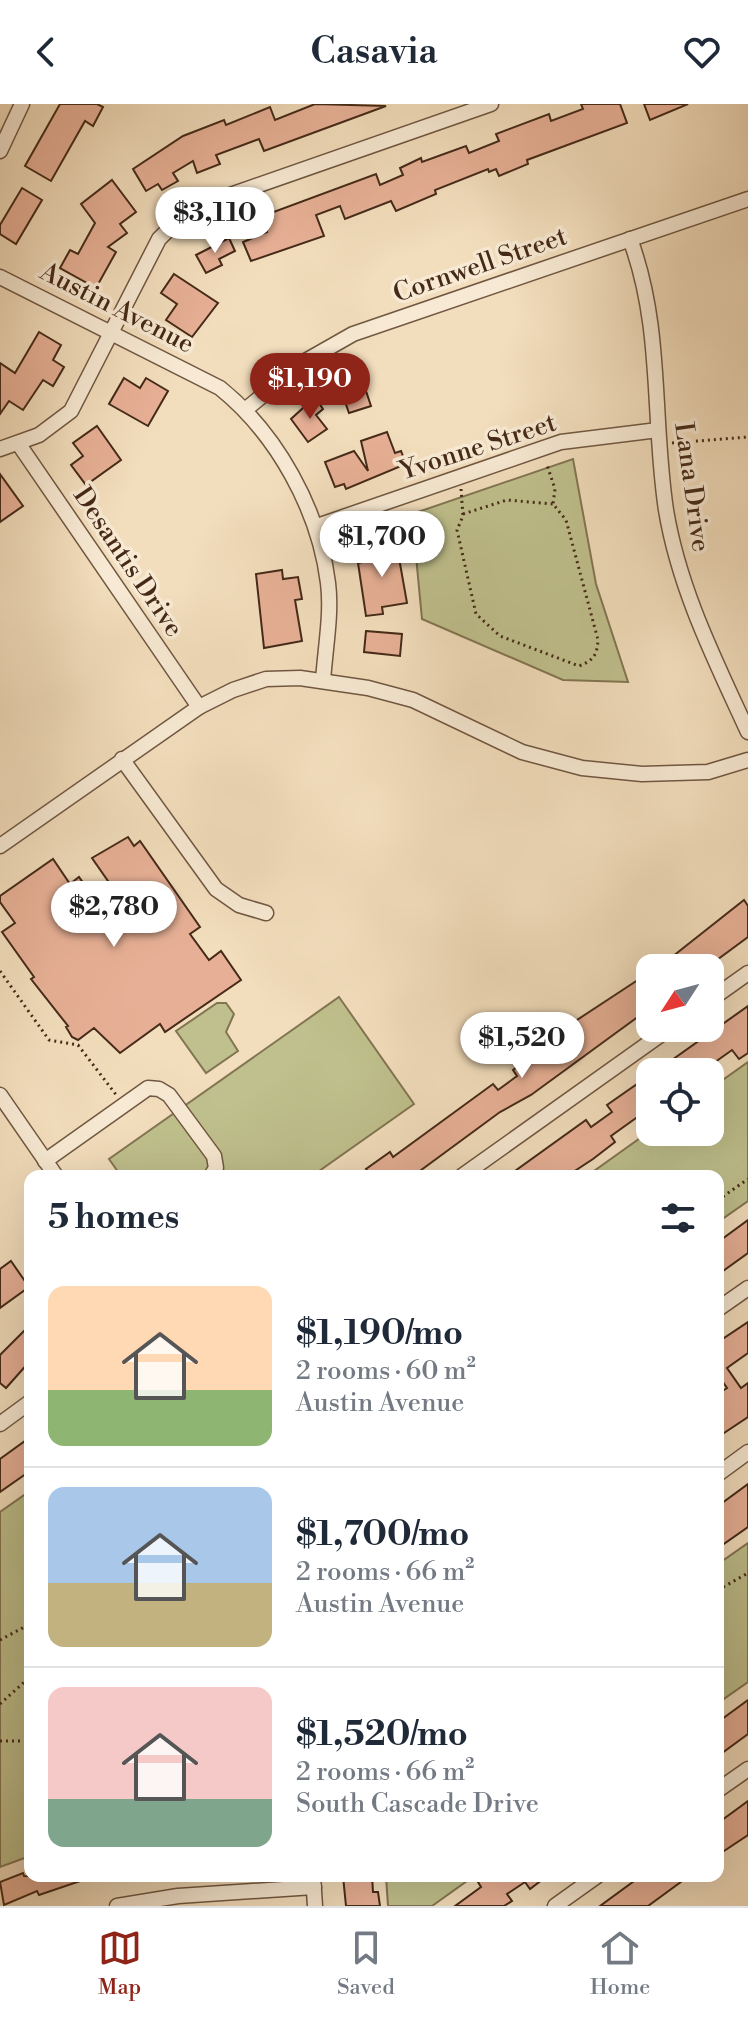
<!DOCTYPE html>
<meta charset="utf-8">
<style>
:root{--surface:#fff;--page:#f6f6f7;--text:#1f2937;--muted:#747a83;--line:#e0e1e3;--accent:#8f2418}
body{margin:0;font-family:"Libre Bodoni",serif;background:var(--page);color:var(--text);height:100vh;display:flex;flex-direction:column;font-size:30px;white-space:nowrap}
*{box-sizing:border-box;margin:0}
p{font-size:26px;color:var(--muted)}
.icon{flex:none;width:44px;height:44px;fill:none;stroke:currentColor;stroke-width:2;stroke-linecap:round;stroke-linejoin:round}
.map{position:relative;flex:1;overflow:hidden}
.panel{position:absolute;left:24px;top:1066px;width:700px;height:712px;display:flex;flex-direction:column;background:var(--surface);border-radius:16px;box-shadow:0 8px 32px #0002}
.panel>*{flex:none}
.needle{width:52px;rotate:234deg}
.fabs{position:absolute;left:636px;top:850px;display:grid;gap:16px}
.fabs a{display:grid;place-items:center;width:88px;height:88px;border-radius:16px;background:var(--surface);box-shadow:0 8px 32px #0002;font-size:40px}
.price{position:absolute;translate:-50% -68px;padding:0 18px;border-radius:28px;background:#fff;color:#222;font-size:26px;line-height:52px;filter:drop-shadow(0 2px 4px #0008)}
.price::after{content:'';position:absolute;left:50%;top:48px;width:24px;height:18px;margin-left:-12px;background:inherit;clip-path:polygon(0 0,100% 0,50% 100%)}
.price.on{background:var(--accent);color:#fff}
ul{padding:0;list-style:none}
li{display:flex;align-items:center;gap:24px;height:200px;padding:0 24px}
li+li{border-top:2px solid var(--line)}
li span{display:grid;place-items:center;flex:none;width:224px;height:160px;border-radius:16px;color:#555}
li>.icon{margin-inline-start:auto}
span .icon{width:96px;height:96px;fill:#fffc;stroke-width:1}
li b{font-size:34px}
h2{display:flex;justify-content:space-between;align-items:center;height:96px;padding:0 24px;font-size:34px}
header{display:flex;justify-content:space-between;align-items:center;height:104px;padding:0 24px;background:var(--surface);font-size:36px;font-weight:600}
.menu{display:flex;justify-content:space-around;align-items:center;height:112px;border-top:2px solid var(--line);background:var(--surface);font-size:22px;color:var(--muted)}
.menu a{display:grid;justify-items:center;gap:4px}
.menu .on{color:var(--accent)}
.map>svg:first-child{display:block}
.green{fill:#bfc08d;stroke:#827552;stroke-width:2}
.building{fill:#e7b096;stroke:#452a18;stroke-width:2}
.lines{fill:none;stroke-linecap:round;stroke-linejoin:round}
.minor-casing{stroke:#705741;stroke-width:17}
.path{stroke:#452a18;stroke-width:3;stroke-dasharray:2 4;stroke-linecap:butt}
.minor{stroke:#f7e9d3;stroke-width:14}
.labels{text-anchor:middle;dominant-baseline:central;stroke-width:7;stroke-linejoin:round;paint-order:stroke}
.street-label{font-size:26px;fill:#452a18;stroke:#f7e9d3}
</style>
<header><svg class="icon" aria-label="back" viewBox="0 0 24 24"><path d="M15 5l-7 7 7 7"/></svg>Casavia<svg class="icon" aria-label="heart" viewBox="0 0 24 24"><path d="M12 20l-8-8c-3-5 5-10 8-4 3-6 11-1 8 4z"/></svg></header>
<div class="map">
<svg width="748" height="1802" viewBox="0 0 748 1802">
<rect width="100%" height="100%" fill="#f2ddbc"/>
<filter id="stains"><feTurbulence type="fractalNoise" baseFrequency=".0025" numOctaves="4"/><feColorMatrix values="0 0 0 0 .2 0 0 0 0 .09 0 0 0 0 .02 0 0 0 .5 -.17"/></filter>
<radialGradient id="worn" r=".72"><stop offset=".6" stop-color="#630" stop-opacity="0"/><stop offset="1" stop-color="#630" stop-opacity=".3"/></radialGradient>
<g class="green">
<polygon points="573,355 596,480 628,578 563,576 422,515 412,410"/>
<polygon points="339,893 414,1000 312,1072 121,1072 109,1055"/>
<polygon points="217,899 226,899 234,910 226,928 238,947 206,969 176,927"/>
<polygon points="748,958 748,1097 718,1118 718,1072 587,1072 650,1027 710,1028 710,985"/>
<polygon points="30,1387 30,1752 0,1763 0,1408"/>
<polygon points="748,1439 748,1578 718,1599 718,1460"/>
<polygon points="386,1772 474,1772 432,1802 388,1802"/>
</g>
<g class="building">
<polygon points="60,0 97,0 103,3 93,22 85,17 51,77 25,62"/>
<polygon points="315,0 386,2 264,47 259,35 216,51 220,60 197,69 193,57 173,69 178,77 162,86 158,80 146,87 133,65 183,32 224,16 226,21 270,3 275,16"/>
<polygon points="581,0 620,0 627,19 527,56 528,60 499,72 496,65 489,68 488,65 435,86 436,90 396,107 391,97 345,115 340,102 316,111 324,132 251,157 243,138 267,128 260,113 376,70 380,81 403,71 400,64 421,54 422,58 466,42 469,49 499,37 496,30 549,10 551,17 583,5"/>
<polygon points="644,0 688,0 650,16"/>
<polygon points="112,76 136,108 120,120 127,129 108,143 116,148 96,184 60,164 70,146 78,150 95,119 81,100"/>
<polygon points="22,84 42,96 16,140 0,130 0,121"/>
<polygon points="229,134 235,147 219,155 222,161 206,169 196,151"/>
<polygon points="174,170 218,199 192,233 166,216 177,200 161,189"/>
<polygon points="39,228 61,241 53,256 64,263 53,282 43,276 23,306 9,297 0,310 0,259 15,269"/>
<polygon points="359,266 371,302 349,309 342,289 336,291 331,276"/>
<polygon points="124,274 140,284 146,274 168,287 148,322 109,300"/>
<polygon points="315,293 323,305 316,311 327,325 308,338 291,315"/>
<polygon points="97,322 121,356 86,381 71,361 83,352 73,339"/>
<polygon points="387,328 395,349 401,347 406,360 346,385 344,380 335,383 325,358 354,347 368,367 361,337"/>
<polygon points="0,370 23,402 0,418"/>
<polygon points="396,437 407,499 382,503 383,510 366,512 358,459 372,456 369,442"/>
<polygon points="282,466 283,475 298,473 302,495 295,496 302,537 264,544 256,470"/>
<polygon points="366,527 402,530 400,552 364,548"/>
<polygon points="128,733 134,742 140,737 200,823 190,830 209,856 221,847 241,876 165,928 160,920 120,949 94,924 78,936 72,933 66,923 68,922 31,875 34,873 2,828 15,819 0,798 0,792 53,755 70,780 79,773 107,813 124,800 92,754"/>
<polygon points="744,796 748,802 748,833 706,864 658,864"/>
<polygon points="650,868 650,904 531,991 500,1008 413,1072 371,1072 366,1065 390,1048 393,1053 493,980 498,986 517,972 513,966 550,938 548,935"/>
<polygon points="748,902 748,949 739,955 732,946 701,968 655,968"/>
<polygon points="650,971 650,1004 611,1032 615,1038 593,1055 567,1072 508,1072 586,1016 591,1023 612,1008 607,1001"/>
<polygon points="748,1116 748,1149 723,1167 718,1160 718,1138"/>
<polygon points="11,1157 29,1183 0,1204 0,1165"/>
<polygon points="748,1218 748,1249 727,1264 741,1284 748,1279 748,1313 718,1333 718,1290 727,1284 718,1271 718,1238"/>
<polygon points="30,1221 30,1257 6,1284 0,1279 0,1251"/>
<polygon points="25,1337 30,1344 30,1367 0,1388 0,1355"/>
<polygon points="748,1380 748,1423 718,1444 718,1402"/>
<polygon points="748,1596 748,1630 718,1652 718,1618"/>
<polygon points="748,1697 748,1731 718,1751 718,1719"/>
<polygon points="23,1769 24,1772 89,1774 39,1791 37,1787 4,1801 0,1778"/>
<polygon points="343,1772 372,1772 373,1788 378,1788 380,1802 346,1802"/>
<polygon points="487,1772 547,1772 530,1785 525,1778 507,1790 512,1797 504,1802 455,1802 481,1783 478,1778"/>
<polygon points="641,1772 689,1772 648,1802 600,1802"/>
</g>
<g class="lines">
<g class="minor-casing">
<g id="minor">
<polyline points="0,47 22,0"/>
<path d="M630 135C663 223 652 314 666 406 679 485 715 556 748 628"/>
<path d="M0 173 220 284C277 330 319 406 328 479 332 509 325 546 323 577"/>
<polyline points="245,306 302,259 353,230 748,95"/>
<polyline points="18,339 199,603"/>
<polyline points="0,345 39,331 71,307 159,135 179,115 213,97 491,0"/>
<polyline points="317,422 561,338 658,326"/>
<polyline points="122,655 216,785 239,801 266,809"/>
<polyline points="0,742 199,603 233,586 266,575 300,574 368,584 413,596 522,648 582,664 642,670 708,668 748,656"/>
<polyline points="710,896 748,869"/>
<polyline points="0,991 56,1072"/>
<polyline points="45,1057 148,984 159,985 169,991 214,1052 216,1064 211,1072"/>
<polyline points="462,1072 670,924"/>
<polyline points="718,1205 748,1184"/>
<polyline points="0,1320 30,1298"/>
<polyline points="718,1370 748,1348"/>
<polyline points="718,1686 748,1665"/>
<polyline points="313,1772 315,1802"/>
<polyline points="117,1802 178,1792 314,1783"/>
<polyline points="555,1802 597,1772"/>
</g>
</g>
<g class="path">
<polyline points="672,339 748,333"/>
<path d="M461 385 463 412 457 426 476 510 500 532 579 562C594 556 597 551 598 536L566 416 553 400 555 385 547 361"/>
<polyline points="463,410 507,396 553,400"/>
<polyline points="0,867 49,936 78,941 117,992"/>
<polyline points="718,1096 748,1075"/>
<polyline points="718,1486 748,1469"/>
<polyline points="0,1536 30,1520"/>
<polyline points="0,1600 30,1573"/>
<polyline points="0,1637 30,1637"/>
</g>
<use href="#minor" class="minor"/>
</g>
<g class="labels">
<g class="street-label">
<text transform="translate(480 161) rotate(-19)">Cornwell Street</text>
<text transform="translate(117 204) rotate(27)">Austin Avenue</text>
<text transform="translate(478 343) rotate(-18)">Yvonne Street</text>
<text transform="translate(692 383) rotate(82)">Lana Drive</text>
<text transform="translate(128 458) rotate(56)">Desantis Drive</text>
</g>
</g>
<rect width="100%" height="100%" filter="url(#stains)"/>
<rect width="100%" height="100%" fill="url(#worn)"/>
</svg>
<div class="fabs">
<a><svg class="needle" viewBox="-14 -14 28 28"><path d="M0-13l5 13h-10z" fill="#e53935"/><path d="M0 13l5-13h-10z" fill="#747a83"/></svg></a>
<a><svg class="icon" aria-label="locate" viewBox="0 0 24 24"><circle cx="12" cy="12" r="6"/><path d="M12 2v4M12 18v4M2 12h4M18 12h4"/></svg></a>
</div>
<b class="price" style="left:215px;top:151px">$3,110</b>
<b class="price on" style="left:310px;top:317px">$1,190</b>
<b class="price" style="left:382px;top:475px">$1,700</b>
<b class="price" style="left:114px;top:845px">$2,780</b>
<b class="price" style="left:522px;top:976px">$1,520</b>
<section class="panel">
<h2>5 homes<svg class="icon" aria-label="filters" viewBox="0 0 24 24"><path d="M4 7h16M4 17h16"/><circle cx="9" cy="7" r="2"/><circle cx="15" cy="17" r="2"/></svg></h2>
<ul>
<li><span style="background:linear-gradient(#ffd9b3 65%,#8fb573 0)"><svg class="icon" aria-label="home" viewBox="0 0 24 24"><path d="M3 11l9-7 9 7M6 9v11h12V9"/></svg></span><div><b>$1,190/mo</b><p>2 rooms · 60 m²</p><p>Austin Avenue</p></div></li>
<li><span style="background:linear-gradient(#a9c7e8 60%,#c2b280 0)"><svg class="icon" aria-label="home" viewBox="0 0 24 24"><path d="M3 11l9-7 9 7M6 9v11h12V9"/></svg></span><div><b>$1,700/mo</b><p>2 rooms · 66 m²</p><p>Austin Avenue</p></div></li>
<li><span style="background:linear-gradient(#f6c9c9 70%,#7fa58c 0)"><svg class="icon" aria-label="home" viewBox="0 0 24 24"><path d="M3 11l9-7 9 7M6 9v11h12V9"/></svg></span><div><b>$1,520/mo</b><p>2 rooms · 66 m²</p><p>South Cascade Drive</p></div></li>
</ul>
</section>
</div>
<nav class="menu">
<a class="on"><svg class="icon" aria-label="map" viewBox="0 0 24 24"><path d="M3 6l6-2 6 2 6-2v14l-6 2-6-2-6 2zM9 4v14M15 6v14"/></svg>Map</a>
<a><svg class="icon" aria-label="saved" viewBox="0 0 24 24"><path d="M7 4h10v16l-5-4-5 4z"/></svg>Saved</a>
<a><svg class="icon" aria-label="home" viewBox="0 0 24 24"><path d="M3 11l9-7 9 7M6 9v11h12V9"/></svg>Home</a>
</nav>
